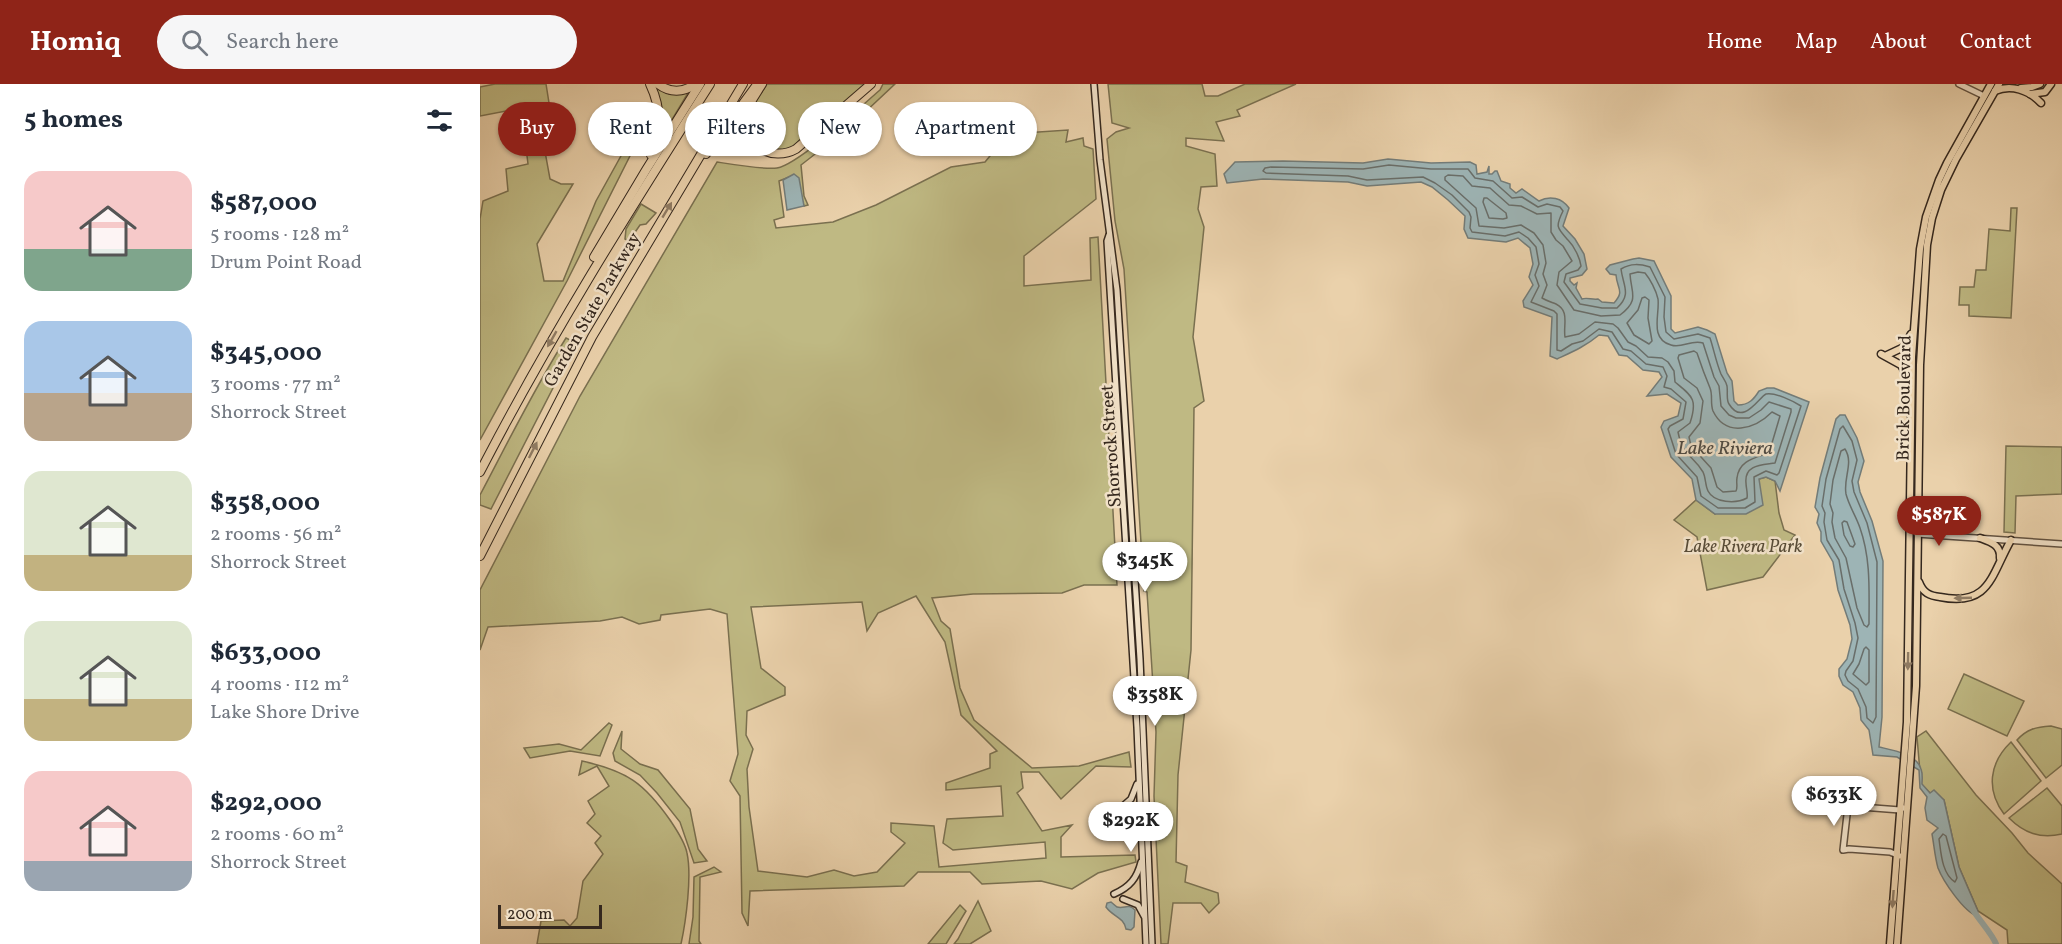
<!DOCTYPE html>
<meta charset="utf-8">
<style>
:root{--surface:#fff;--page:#f6f6f7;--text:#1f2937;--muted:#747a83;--accent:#8f2418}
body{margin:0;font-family:Vollkorn,serif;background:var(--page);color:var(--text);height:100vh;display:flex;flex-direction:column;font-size:22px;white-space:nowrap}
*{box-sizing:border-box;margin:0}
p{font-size:20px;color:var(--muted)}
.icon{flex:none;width:33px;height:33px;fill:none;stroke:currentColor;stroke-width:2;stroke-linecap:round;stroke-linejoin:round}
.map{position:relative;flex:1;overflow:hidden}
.side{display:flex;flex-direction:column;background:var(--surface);width:480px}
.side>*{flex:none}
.hud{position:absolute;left:18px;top:18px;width:570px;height:54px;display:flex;gap:12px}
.scale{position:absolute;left:18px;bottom:15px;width:104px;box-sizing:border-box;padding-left:6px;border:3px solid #35281e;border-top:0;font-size:16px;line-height:21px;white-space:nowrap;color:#35281e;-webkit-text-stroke:4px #f1e1c8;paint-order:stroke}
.price{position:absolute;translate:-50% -51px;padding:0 14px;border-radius:21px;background:#fff;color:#222;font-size:20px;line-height:39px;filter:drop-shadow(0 2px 3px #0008)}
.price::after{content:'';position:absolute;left:50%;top:36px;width:18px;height:14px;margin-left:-9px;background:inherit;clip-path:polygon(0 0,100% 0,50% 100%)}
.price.on{background:var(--accent);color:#fff}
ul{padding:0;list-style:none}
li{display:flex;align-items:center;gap:18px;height:150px;padding:0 24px}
li span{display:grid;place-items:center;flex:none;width:168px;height:120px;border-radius:18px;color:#555}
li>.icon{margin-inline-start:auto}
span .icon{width:72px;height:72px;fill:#fffc;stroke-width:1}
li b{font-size:26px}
h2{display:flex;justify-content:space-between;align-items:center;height:72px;padding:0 24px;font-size:26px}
.tag{padding:0 21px;border-radius:27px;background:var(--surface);box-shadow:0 2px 4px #0004;font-size:21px;line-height:54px}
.tag.on{background:var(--accent);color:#fff}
header{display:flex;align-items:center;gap:36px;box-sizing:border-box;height:84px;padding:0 30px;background:var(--accent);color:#fff}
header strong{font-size:28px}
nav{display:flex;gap:33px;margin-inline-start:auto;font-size:21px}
.search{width:420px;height:54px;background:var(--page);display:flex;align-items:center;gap:15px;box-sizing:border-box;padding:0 21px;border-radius:33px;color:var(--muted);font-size:22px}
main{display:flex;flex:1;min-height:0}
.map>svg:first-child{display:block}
.green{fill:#bfb983;stroke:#7a7050;stroke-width:1.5;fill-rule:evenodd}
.water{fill:#9db4b5;stroke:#737c79;stroke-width:1.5}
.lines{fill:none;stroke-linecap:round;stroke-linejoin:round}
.shore{stroke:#696e6a;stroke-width:1.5}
.river{stroke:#9db4b5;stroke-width:6}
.tertiary-casing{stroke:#625241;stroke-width:8}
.secondary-casing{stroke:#35281e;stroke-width:8}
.primary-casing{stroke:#35281e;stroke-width:9}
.motorway-casing{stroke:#35281e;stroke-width:10}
.tertiary{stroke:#f1e1c8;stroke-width:5}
.secondary{stroke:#f1e1c8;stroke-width:5}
.primary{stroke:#ead1ab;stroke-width:6}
.motorway{stroke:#ead1ab;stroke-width:8}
.oneway{fill:#907c64}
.labels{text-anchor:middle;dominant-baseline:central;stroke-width:5;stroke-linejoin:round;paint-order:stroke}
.street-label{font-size:18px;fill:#35281e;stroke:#f1e1c8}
.park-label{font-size:18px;font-style:italic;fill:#584c37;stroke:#f1e1c8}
.water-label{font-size:20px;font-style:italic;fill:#4f4b44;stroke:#f1e1c8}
</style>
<header>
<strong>Homiq</strong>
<div class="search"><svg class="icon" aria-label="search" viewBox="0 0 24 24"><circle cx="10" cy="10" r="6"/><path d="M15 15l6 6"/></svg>Search here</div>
<nav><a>Home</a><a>Map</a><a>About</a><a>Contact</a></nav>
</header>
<main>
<section class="side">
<h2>5 homes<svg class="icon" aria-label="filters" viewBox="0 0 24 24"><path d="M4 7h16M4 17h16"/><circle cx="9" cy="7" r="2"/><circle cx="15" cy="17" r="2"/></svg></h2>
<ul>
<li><span style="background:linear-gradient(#f6c9c9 65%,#7fa58c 0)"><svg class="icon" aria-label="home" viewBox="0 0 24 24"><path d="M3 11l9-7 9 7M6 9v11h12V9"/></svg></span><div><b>$587,000</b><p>5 rooms · 128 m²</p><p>Drum Point Road</p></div></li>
<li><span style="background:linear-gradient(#a9c7e8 60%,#b9a48a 0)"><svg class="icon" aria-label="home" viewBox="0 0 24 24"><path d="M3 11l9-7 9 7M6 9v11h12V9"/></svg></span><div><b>$345,000</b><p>3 rooms · 77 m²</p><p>Shorrock Street</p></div></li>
<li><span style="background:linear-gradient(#dfe7d0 70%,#c2b280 0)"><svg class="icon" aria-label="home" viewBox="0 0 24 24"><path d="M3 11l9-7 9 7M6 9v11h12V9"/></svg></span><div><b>$358,000</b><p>2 rooms · 56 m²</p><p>Shorrock Street</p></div></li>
<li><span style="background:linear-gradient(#dfe7d0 65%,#c2b280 0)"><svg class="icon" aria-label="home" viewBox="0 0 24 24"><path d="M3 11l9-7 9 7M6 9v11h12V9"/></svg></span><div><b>$633,000</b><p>4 rooms · 112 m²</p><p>Lake Shore Drive</p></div></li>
<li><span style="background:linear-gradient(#f6c9c9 75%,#9aa5b1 0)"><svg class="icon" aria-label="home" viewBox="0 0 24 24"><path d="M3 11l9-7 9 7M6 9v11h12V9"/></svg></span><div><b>$292,000</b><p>2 rooms · 60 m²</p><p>Shorrock Street</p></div></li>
</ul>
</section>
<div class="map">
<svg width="1582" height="860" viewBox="0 0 1582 860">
<rect width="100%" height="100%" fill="#ead1ab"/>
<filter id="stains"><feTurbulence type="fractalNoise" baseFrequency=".00333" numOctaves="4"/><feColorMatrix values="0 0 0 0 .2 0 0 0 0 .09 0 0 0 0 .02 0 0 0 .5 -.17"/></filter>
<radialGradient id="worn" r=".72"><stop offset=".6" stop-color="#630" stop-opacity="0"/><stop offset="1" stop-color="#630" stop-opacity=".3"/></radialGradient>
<g class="green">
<polygon points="15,0 66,0 69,19 0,32 0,3"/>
<polygon points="174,0 189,10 208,9 178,59"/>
<path d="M287 0H389L327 54 304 69 279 62C259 30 270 28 287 0Z"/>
<path d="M403 0H415L366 46 321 81 324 112 328 121 324 122 314 91 299 97 304 133 294 136 296 144 353 138 396 121 471 83 505 78 528 50 588 46 586 58 603 54 604 62 613 65 616 115 544 172V202L611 196 610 154 618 153 637 501H604L582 509 493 510 452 514 461 537 470 545 480 604 494 636 552 684 599 682 649 668 651 683 616 682 581 715 559 688H541L543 704 537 709 562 747 592 741 581 753V773L655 771 656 778 618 789 592 805 561 797 502 800 490 788H438L424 802 270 807 268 842 262 829 260 712 250 697 258 670 247 530 230 525 181 531 180 536 159 540 142 533 120 537 8 543 0 566V506L100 312 237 78C250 80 286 86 297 84 319 80 380 23 400 6ZM436 512 465 558 481 631 517 667 510 670V684L466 699V706L521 702 523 732 467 735 463 759 473 766 565 758 566 774 459 783 454 742 411 739V748L425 759 397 788 374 792 354 786 327 793 278 787 269 723 267 685 273 665 266 651 267 627 305 611V603L281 584 271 523 382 518 387 547 398 529Z"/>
<polygon points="628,0 722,0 725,12 738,12 765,0 816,0 757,26 760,32 736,38 744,57 706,54 706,62 735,70 737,102 721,103 718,125 724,143 713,253 724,317 714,324 711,566 698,691 696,778 707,782 705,798 738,809 739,819 729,829 721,819 693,819 688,860 681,860 674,712 676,648 667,508 664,507 644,185 635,137 627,55 636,48 649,44 632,39"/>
<polygon points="157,43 161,50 87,197 0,356 0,135 3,117 28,107 26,85 48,80 46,64 64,62 70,95 81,100 93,100 57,160 64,197 83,197 116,117"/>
<polygon points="161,120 176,129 166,140 160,141 149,157 145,155 146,145"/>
<polygon points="1531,124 1537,124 1531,234 1489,232 1489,221 1479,221 1480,203 1494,203 1496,186 1506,186 1509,145 1530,147"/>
<path d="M86 254 96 259 11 425 0 421V411C28 358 54 305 86 254Z"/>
<polygon points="1526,362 1582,363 1582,410 1536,412 1535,449 1524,448"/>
<polygon points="1286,393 1295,397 1299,429 1304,446 1315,451 1283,493 1227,506 1217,453 1194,436 1216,416 1235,430 1279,395"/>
<polygon points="1484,590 1544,617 1527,652 1468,625"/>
<polygon points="129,639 132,641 120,672 90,667 50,674 44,664 79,660 101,666"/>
<path d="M1571 642 1582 645V681L1566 694 1537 656C1547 645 1556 643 1571 642Z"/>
<polygon points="142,647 141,665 160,680 178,686 210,725 218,765 227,777 214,779 200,738 177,709 160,691 135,677 133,669"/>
<polygon points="1446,647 1496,711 1532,749 1548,769 1582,800 1582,860 1528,860 1527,846 1498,827 1479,783 1464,716 1450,709 1441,700 1437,653"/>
<path d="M1531 658 1561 697 1524 730C1506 706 1509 679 1531 658Z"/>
<path d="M102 677C147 687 164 699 190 736 196 745 205 758 207 769 212 792 206 837 201 860H57L61 837 84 836 90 842 97 834 103 797 123 770 115 759 121 752 107 739 115 730 108 717 129 702 117 682 99 691Z"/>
<path d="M1567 704 1582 722V750C1560 755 1544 749 1529 734Z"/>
<polygon points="234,783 241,788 220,793 219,857 221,860 209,860 213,833 214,793"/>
<polygon points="498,817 511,847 490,860 474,860 478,855"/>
<polygon points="480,821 486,827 466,860 448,860"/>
</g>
<g class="water">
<path d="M908 75 951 79 990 78 996 81 997 90 1007 88 1009 82V90H1012L1015 87H1017L1021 97 1030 100V104L1036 109 1042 105 1059 117C1070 111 1082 114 1089 124L1083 142 1095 155 1104 170 1107 185 1102 191 1090 194V197L1094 201 1097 199 1096 204 1102 215C1107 213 1112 216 1118 215L1122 218 1134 219C1145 207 1137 205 1136 191L1130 190 1126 185 1130 181 1153 175 1159 174 1174 177 1191 212V245L1195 249 1218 243 1227 246 1235 250 1247 289 1252 297 1254 317 1258 321C1269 321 1274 315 1279 307L1287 304H1294L1329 318 1300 407 1295 397 1286 393 1279 395 1283 421 1266 430H1235L1216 416 1212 395 1191 373 1181 343 1184 337 1198 332 1201 319 1187 310 1167 312 1182 293 1179 288 1163 286 1147 272 1139 271 1128 252 1119 251C1106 262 1092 268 1077 275L1070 272 1072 233 1044 223 1043 217 1053 201 1049 193 1053 180 1050 164 1038 154 1026 158 988 154 984 145 985 132 968 116 952 103 941 98 887 102 868 98 783 95 747 99 744 90 755 78 803 77 883 79Z"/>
<polygon points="314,90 319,94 324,122 307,126 303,96"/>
<path d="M1360 331H1365L1377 354 1384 377 1378 398 1380 408 1392 437 1403 477 1402 633 1399 663C1412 666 1437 670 1441 685 1443 690 1442 696 1442 700L1450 709 1454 706 1464 716 1479 783 1498 827 1497 832C1484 828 1463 797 1458 784 1455 774 1454 761 1452 750L1458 744 1447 736 1445 724 1447 713 1440 704 1439 686 1417 673 1393 671 1389 646 1381 636 1380 624 1373 608 1363 601 1359 592V585L1367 575 1372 555 1370 541 1358 506 1353 478 1341 457V448L1337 439 1339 430 1335 423 1340 394 1356 335Z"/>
<path d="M631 818 637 823C645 825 648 819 655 826L654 843 651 846 646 845C644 833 633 833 626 823L627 819Z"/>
</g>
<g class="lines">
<g class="shore">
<path d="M909 81 951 85H988L995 94 1013 97 1032 114 1042 113 1058 123 1067 120 1080 123 1083 127C1075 143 1077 144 1088 156 1094 162 1100 174 1101 182L1098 186 1086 190 1084 198 1100 220 1122 224H1137C1152 210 1143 202 1141 185 1151 179 1160 180 1170 183L1185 213 1184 233 1186 248 1194 255 1218 250 1230 254C1234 266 1236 278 1241 290 1243 294 1246 297 1247 302 1248 308 1246 316 1249 320 1263 343 1279 313 1286 310 1295 308 1313 317 1321 322L1299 389 1297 391 1286 387 1274 393 1275 418 1265 424H1238L1221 412 1217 393 1196 370 1188 345 1190 342 1203 335 1206 318 1191 305 1184 303 1187 292 1183 283 1166 280 1151 267 1143 265 1132 248 1119 245 1103 257 1092 260 1081 267 1077 266V230L1074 227 1051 218 1059 202 1055 191 1059 180 1056 163 1048 154 1039 148 1025 152 992 148 990 144 991 133 989 128 972 111 955 99 943 93 887 96 868 92 786 89 783 87 785 84 791 83 883 85Z"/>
<path d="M968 91 983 92 992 102 1010 104 1029 121 1041 122 1057 130 1071 129V148L1076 156 1083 162 1092 177 1079 188 1077 201 1094 226 1121 232 1140 231C1160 216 1151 209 1150 190L1158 188 1165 189C1170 195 1176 206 1178 215 1180 230 1169 255 1191 261 1202 265 1211 255 1223 259L1234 293 1239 302 1241 322 1249 331 1256 334H1269L1281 326 1289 318 1311 325V328L1295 379C1283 381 1264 380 1266 399 1266 404 1268 409 1267 414 1256 420 1234 419 1228 407 1225 401 1226 394 1223 388 1212 370 1203 373 1198 348L1210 339C1218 315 1212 312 1195 298L1194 287 1188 278 1182 274 1168 273 1156 262 1148 258 1138 244 1133 240 1115 238 1099 250 1085 253C1083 241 1090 227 1076 220 1071 218 1067 217 1062 214L1067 201 1063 190 1066 179 1063 161 1054 149 1041 141 1024 144 999 142 996 124 965 96V93Z"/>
<polygon points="1004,114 1007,114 1026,129 1027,134 1023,135 1009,134 1003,118"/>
<polygon points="1165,213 1169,216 1168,234 1172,257 1169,260 1154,251 1147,239 1158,226 1162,214"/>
<path d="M1214 267 1217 269C1221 281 1225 292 1230 304 1233 311 1230 319 1233 327 1246 354 1275 345 1292 328L1300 332 1289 369C1275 374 1259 376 1257 394 1256 399 1258 403 1256 407L1243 408 1237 403 1231 384 1211 362 1209 353 1220 339 1223 317 1217 304 1204 294 1198 274 1199 271Z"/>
<polygon points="1363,342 1372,357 1377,376 1372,397 1374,408 1387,439 1397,478 1396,633 1393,639 1387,634 1386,623 1378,605 1368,597 1365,591 1366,587 1373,577 1378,554 1375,539 1364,505 1359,476 1347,456 1344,438 1345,429 1342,422 1346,395 1360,345"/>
<path d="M1365 365C1374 379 1363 394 1366 410 1369 422 1376 432 1380 444 1391 475 1389 507 1389 540L1387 543 1384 541 1377 524 1366 474 1355 454 1352 438 1353 429 1350 420 1353 396 1361 367Z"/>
<polygon points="1364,437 1367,438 1375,460 1373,463 1370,462 1364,451 1362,439"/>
<polygon points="1386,563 1389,566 1389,598 1386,601 1373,590 1379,580 1384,565"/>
<path d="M1463 750 1466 752 1477 794 1475 798C1462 790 1461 769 1459 755Z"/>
</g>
<path class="river" d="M1493 826C1499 836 1513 851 1516 860"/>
<g class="tertiary-casing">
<g id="tertiary">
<polyline points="1479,0 1504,12"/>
<polyline points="1437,450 1582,460"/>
<polyline points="1420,772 1410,768 1369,765 1363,766 1368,722 1420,726 1423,724"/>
</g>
</g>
<g class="secondary-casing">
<g id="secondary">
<polyline points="614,0 620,76 637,206 660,575 672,860"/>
<polyline points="629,151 627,157 657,643 666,860"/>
<polyline points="643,722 651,715 657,700"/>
<polyline points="645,731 654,740 660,753"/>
<path d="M634 810C650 803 657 794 661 778"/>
<polyline points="643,815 658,821 664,832"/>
</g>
</g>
<g class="primary-casing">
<g id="primary">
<polyline points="1541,4 1552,3 1560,0"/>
<path d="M1515 7C1531 0 1549 6 1561 19"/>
<polyline points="1550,10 1565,8 1571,0"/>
<polyline points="1401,270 1421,281 1430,297"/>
<polyline points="1407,271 1424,263 1431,250"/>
<path d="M1500 454C1511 458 1521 461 1520 474"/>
<path d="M1439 498C1443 509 1450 512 1460 513 1510 523 1511 491 1531 456"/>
<polyline points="1410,860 1427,638 1432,273 1440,165 1446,133 1459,96 1467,79 1511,0"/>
<polyline points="1417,860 1436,602 1440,281 1447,161 1452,134 1461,106 1476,75 1519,0"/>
</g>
</g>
<g class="motorway-casing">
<g id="motorway">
<path d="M170 0C181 23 182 47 171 71"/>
<path d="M178 0C190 9 203 9 215 0"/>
<path d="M282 0C276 10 267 21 265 33 261 62 293 78 316 65L391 0"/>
<polyline points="226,70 276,2"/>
<polyline points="114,173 166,86 220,0"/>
<path d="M0 388C69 254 149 127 230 0"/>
<polyline points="0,472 112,253 263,0"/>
</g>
</g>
<use href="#tertiary" class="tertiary"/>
<use href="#secondary" class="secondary"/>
<use href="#primary" class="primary"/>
<use href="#motorway" class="motorway"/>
</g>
<defs><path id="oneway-solid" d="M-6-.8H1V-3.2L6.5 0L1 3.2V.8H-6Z" transform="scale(1.5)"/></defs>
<g class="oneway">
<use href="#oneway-solid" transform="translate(187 126) rotate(-59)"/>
<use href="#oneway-solid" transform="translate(72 255) rotate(120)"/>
<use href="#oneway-solid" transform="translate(53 366) rotate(-63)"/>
<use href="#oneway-solid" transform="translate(1483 514) rotate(178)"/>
<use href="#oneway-solid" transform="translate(1428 577) rotate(91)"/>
<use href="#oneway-solid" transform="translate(1413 815) rotate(94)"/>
</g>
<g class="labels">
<g class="street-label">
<text transform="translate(113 226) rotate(-60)">Garden State Parkway</text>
<text transform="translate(1425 314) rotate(-89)">Brick Boulevard</text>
<text transform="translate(632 362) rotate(-94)">Shorrock Street</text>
</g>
<g class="park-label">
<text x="1263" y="463">Lake Rivera Park</text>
</g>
<g class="water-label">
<text x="1245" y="365">Lake Riviera</text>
</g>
</g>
<rect width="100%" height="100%" filter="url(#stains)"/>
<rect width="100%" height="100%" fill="url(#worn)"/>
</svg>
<div class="scale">200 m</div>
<b class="price on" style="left:1459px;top:463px">$587K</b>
<b class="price" style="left:665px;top:509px">$345K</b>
<b class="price" style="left:675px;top:643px">$358K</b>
<b class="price" style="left:1354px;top:743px">$633K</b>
<b class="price" style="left:651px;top:769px">$292K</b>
<div class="hud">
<a class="tag on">Buy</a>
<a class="tag">Rent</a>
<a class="tag">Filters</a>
<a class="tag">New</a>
<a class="tag">Apartment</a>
</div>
</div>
</main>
